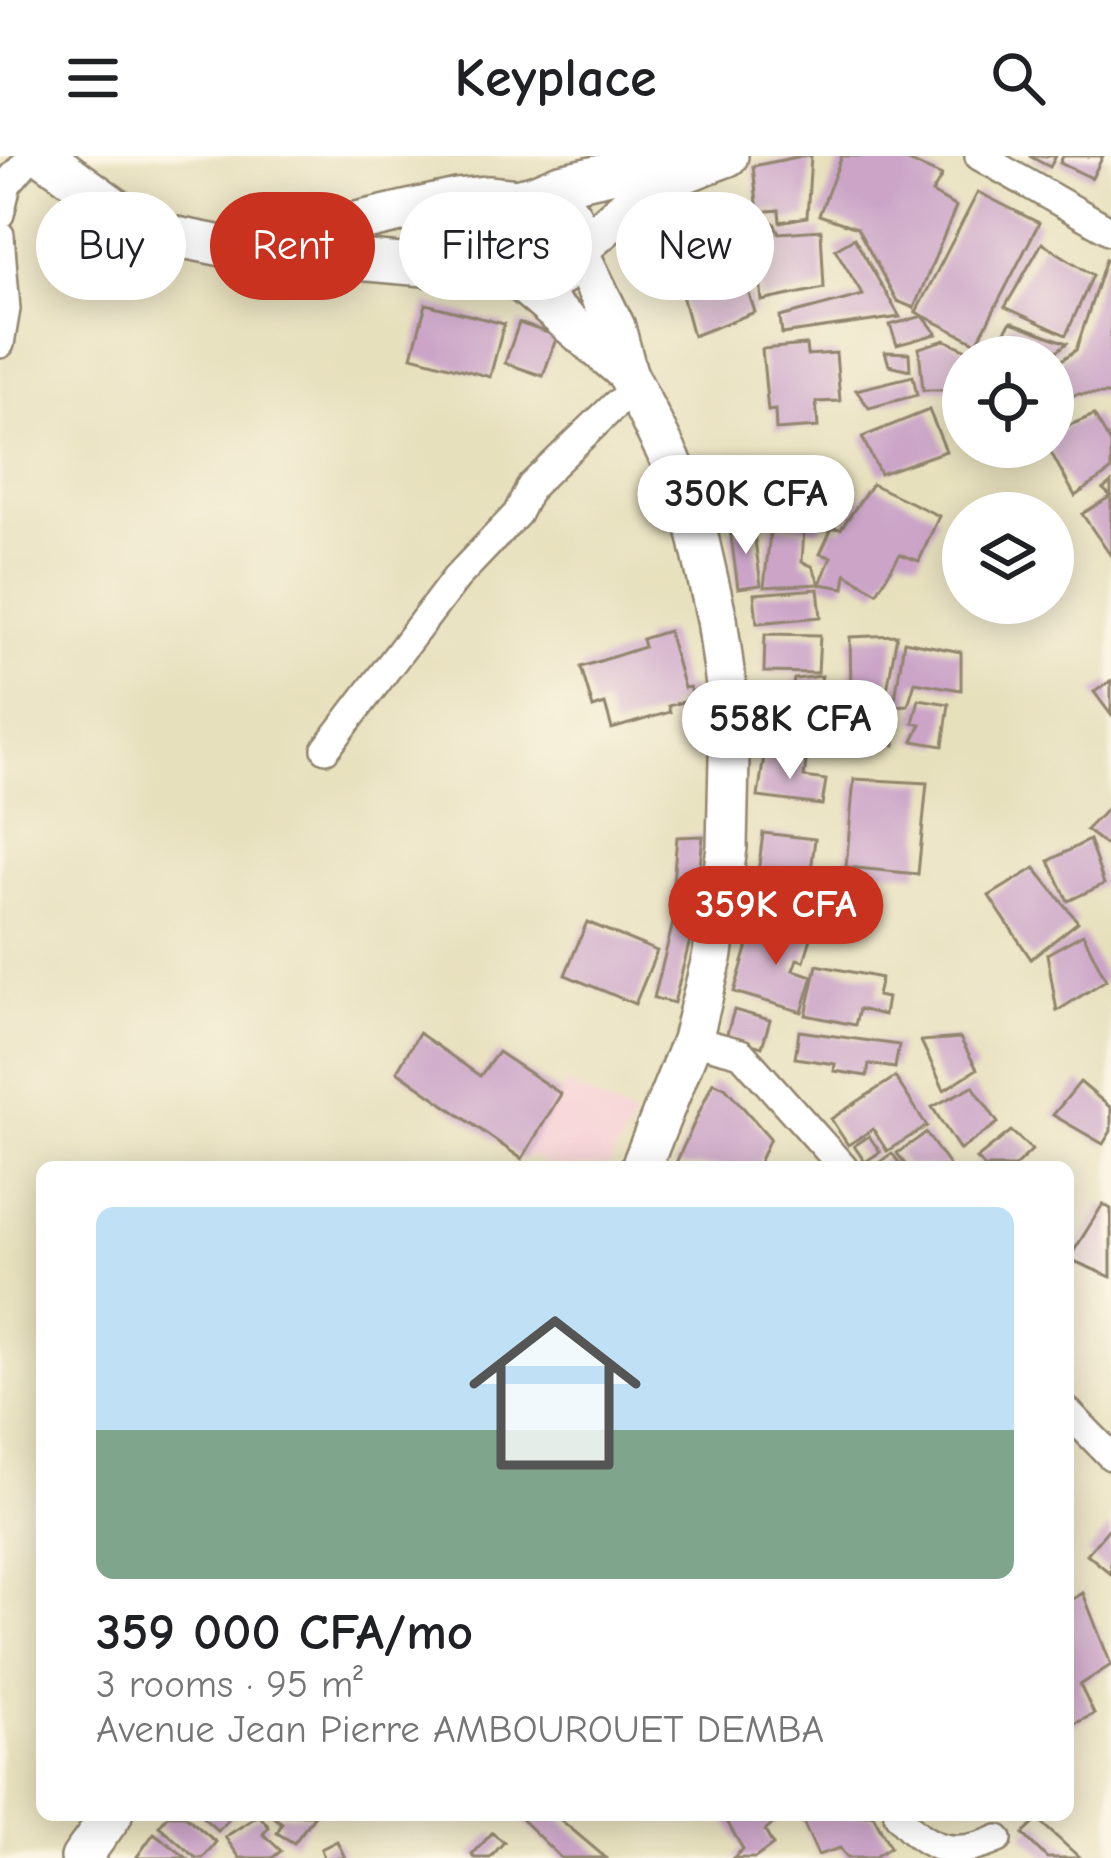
<!DOCTYPE html>
<meta charset="utf-8">
<style>
:root{--surface:#fff;--page:#f2f2f2;--text:#202124;--muted:#757577;--line:#e0e0e0;--accent:#c8321e}
body{margin:0;font-family:"Comic Neue",sans-serif;background:var(--page);color:var(--text);height:100vh;display:flex;flex-direction:column;font-size:45px;white-space:nowrap}
*{box-sizing:border-box;margin:0}
p{font-size:39px;color:var(--muted)}
.icon{flex:none;width:66px;height:66px;fill:none;stroke:currentColor;stroke-width:2;stroke-linecap:round;stroke-linejoin:round}
.map{position:relative;flex:1;overflow:hidden}
.drawer{position:absolute;left:36px;top:1005px;width:1038px;height:660px;display:flex;flex-direction:column;background:var(--surface);border-radius:18px;box-shadow:0 6px 30px #0003}
.drawer>*{flex:none}
.top-card{position:absolute;left:36px;top:36px;width:1041px;height:108px;display:flex;gap:24px}
.buttons{position:absolute;left:942px;top:180px;display:grid;gap:24px}
.buttons a{display:grid;place-items:center;width:132px;height:132px;border-radius:50%;background:var(--surface);box-shadow:0 6px 30px #0003;font-size:60px}
.price{position:absolute;translate:-50% -102px;padding:0 27px;border-radius:42px;background:#fff;color:#222;font-size:39px;line-height:78px;filter:drop-shadow(0 3px 6px #0008)}
.price::after{content:'';position:absolute;left:50%;top:72px;width:36px;height:27px;margin-left:-18px;background:inherit;clip-path:polygon(0 0,100% 0,50% 100%)}
.price.current{background:var(--accent);color:#fff}
ul{padding:0;list-style:none}
li{display:grid;align-content:center;gap:24px;height:636px;padding:0 60px}
li+li{border-top:3px solid var(--line)}
li span{display:grid;place-items:center;height:372px;border-radius:18px;color:#555}
li>.icon{margin-inline-start:auto}
span .icon{width:216px;height:216px;fill:#fffc;stroke-width:1}
li b{font-size:51px}
.tag{padding:0 42px;border-radius:54px;background:var(--surface);box-shadow:0 6px 30px #0003;font-size:42px;line-height:108px}
.tag.current{background:var(--accent);color:#fff}
header{display:flex;justify-content:space-between;align-items:center;height:156px;padding:0 60px;background:var(--surface);font-size:54px;font-weight:700}
.map>svg:first-child{display:block}
.built{fill:#f6cfd6}
.building{fill:#cba4c8}
.lines{fill:none;stroke-linecap:round;stroke-linejoin:round}
.minor-casing{stroke:#91856e;stroke-width:32}
.secondary-casing{stroke:#91856e;stroke-width:44}
.minor{stroke:#fff;stroke-width:27}
.secondary{stroke:#fff;stroke-width:39}
</style>
<header><svg class="icon" aria-label="menu" viewBox="0 0 24 24"><path d="M4 6h16M4 12h16M4 18h16"/></svg>Keyplace<svg class="icon" aria-label="search" viewBox="0 0 24 24"><circle cx="10" cy="10" r="6"/><path d="M15 15l6 6"/></svg></header>
<div class="map">
<svg width="1111" height="1702" viewBox="0 0 1111 1702">
<rect width="100%" height="100%" fill="#fcf5e5"/>
<filter id="ink" filterUnits="userSpaceOnUse"><feTurbulence type="fractalNoise" baseFrequency=".00833" numOctaves="2"/><feDisplacementMap in="SourceGraphic" scale="24" xChannelSelector="R" yChannelSelector="G"/><feConvolveMatrix kernelMatrix="1 2 1 2 8 2 1 2 1" color-interpolation-filters="sRGB"/></filter>
<filter id="wash" filterUnits="userSpaceOnUse"><feTurbulence type="fractalNoise" baseFrequency=".004" numOctaves="4" result="noise"/><feDisplacementMap in="SourceGraphic" scale="48" xChannelSelector="R" yChannelSelector="G"/><feGaussianBlur stdDeviation="2.7" result="paint"/><feColorMatrix in="noise" values="0 0 0 0 0 0 0 0 0 0 0 0 0 0 0 0 0 1.4 0 .05"/><feComposite in="paint" operator="in"/></filter>
<g filter="url(#wash)">
<rect width="100%" height="100%" fill="#e7e0bd"/>
<polygon class="built" points="419,877 480,919 498,896 560,937 565,927 635,962 608,1011 553,1011 532,1000 522,1003 397,915"/>
<g id="blocks">
<g class="building">
<polygon points="802,0 811,0 807,61 780,66 779,54 758,56 753,10"/>
<polygon points="842,0 897,0 942,20 932,37 956,51 914,152 897,145 857,72 819,59"/>
<polygon points="1029,0 1056,0 1050,11"/>
<polygon points="1063,0 1103,0 1092,22 1060,7"/>
<polygon points="978,36 1039,67 977,187 916,156"/>
<polygon points="755,66 774,67 779,77 821,74 824,132 762,145"/>
<polygon points="719,74 738,138 748,135 755,156 693,180 668,87"/>
<polygon points="854,82 900,161 782,178 780,161 863,139 835,93"/>
<polygon points="1042,87 1093,119 1066,179 1005,151"/>
<polygon points="1106,103 1111,107 1111,238 1076,238 1053,251 1053,210 1076,194"/>
<polygon points="426,148 504,168 490,221 412,200"/>
<polygon points="923,160 937,178 897,189 890,169"/>
<polygon points="1011,166 1067,187 1050,201 987,201"/>
<polygon points="519,167 557,180 543,220 505,207"/>
<polygon points="945,184 967,194 963,221 946,234 923,234 919,192"/>
<polygon points="806,189 807,199 836,197 840,245 816,246 818,271 776,274 775,254 768,255 762,193"/>
<polygon points="885,196 909,197 910,214 889,209"/>
<polygon points="913,220 917,239 869,252 856,234"/>
<polygon points="929,254 946,295 880,318 862,281"/>
<polygon points="1094,259 1111,288 1111,315 1075,340 1048,291 1053,291 1053,276"/>
<polygon points="741,306 834,312 820,374 738,358"/>
<polygon points="1111,327 1111,400 1082,358 1111,340 1103,333"/>
<polygon points="872,328 939,360 919,405 900,398 877,436 846,418 844,432 820,428 764,431 771,369 804,374 802,406 812,410 820,428 831,401 820,398 832,372 841,373"/>
<polygon points="753,369 761,429 738,432 730,373"/>
<polygon points="818,433 821,461 757,467 754,438"/>
<polygon points="668,475 684,532 690,531 693,543 668,550 670,556 612,573 605,548 593,552 581,511 644,491 642,483"/>
<polygon points="765,478 820,479 818,517 764,516"/>
<polygon points="897,479 886,540 851,533 850,481"/>
<polygon points="904,485 961,496 961,534 915,526 908,549 894,550"/>
<polygon points="822,520 812,564 801,567 801,536 792,536 794,523"/>
<polygon points="1111,525 1111,559 1094,536"/>
<polygon points="763,543 796,545 794,583 761,582"/>
<polygon points="862,543 857,581 845,578 842,545"/>
<polygon points="919,543 949,548 943,590 913,585 921,568 913,567"/>
<polygon points="821,545 836,548 838,583 819,583"/>
<polygon points="867,550 896,557 895,589 864,583"/>
<polygon points="764,600 806,606 804,621 826,624 822,649 758,641"/>
<polygon points="854,623 927,627 918,718 846,711"/>
<polygon points="1111,649 1111,693 1086,674"/>
<polygon points="763,677 815,683 807,747 755,741"/>
<polygon points="703,680 696,751 671,749 677,681"/>
<polygon points="1089,684 1104,728 1068,745 1049,705"/>
<polygon points="1035,712 1078,766 1031,803 989,740"/>
<polygon points="674,763 694,768 674,847 654,842"/>
<polygon points="587,766 657,795 635,848 565,819"/>
<polygon points="768,766 812,779 804,805 797,803 793,814 813,820 802,856 734,836 749,786 760,789"/>
<polygon points="1083,778 1106,824 1057,855 1047,798"/>
<polygon points="817,809 881,822 877,840 887,842 884,859 859,853 855,869 806,859"/>
<polygon points="734,854 770,864 762,891 726,881"/>
<polygon points="799,875 899,889 895,912 869,908 867,920 834,915 835,908 795,902"/>
<polygon points="419,877 480,920 498,896 561,938 522,1003 397,915"/>
<polygon points="960,882 977,913 944,934 921,885"/>
<polygon points="895,921 927,970 887,995 873,973 848,989 831,963"/>
<polygon points="713,926 725,931 770,982 757,1011 674,1011"/>
<polygon points="1080,926 1111,952 1111,975 1103,988 1053,959"/>
<polygon points="973,930 998,967 960,994 932,951"/>
<polygon points="1011,975 1032,994 1014,1011 985,1011 976,1003"/>
<polygon points="926,977 950,1011 907,1011 897,997"/>
<polygon points="869,980 880,996 865,1006 854,990"/>
<polygon points="892,997 902,1011 873,1011"/>
<polygon points="1103,1048 1111,1053 1111,1121 1069,1103"/>
<polygon points="1111,1370 1111,1418 1087,1398"/>
<polygon points="1083,1437 1111,1509 1080,1529 1094,1558 1068,1571 1068,1446"/>
<polygon points="168,1659 184,1659 216,1686 203,1702 196,1702 159,1670"/>
<polygon points="200,1659 233,1659 218,1675"/>
<polygon points="259,1659 269,1671 263,1678 281,1695 272,1702 240,1702 225,1681"/>
<polygon points="271,1659 315,1659 294,1687 277,1677 282,1667"/>
<polygon points="517,1659 555,1659 606,1702 561,1702"/>
<polygon points="723,1659 783,1659 765,1675 773,1689 755,1702 733,1702 743,1693"/>
<polygon points="800,1659 873,1659 890,1691 873,1702 847,1702 840,1692 818,1699"/>
<polygon points="1038,1664 1080,1702 1047,1702 1023,1678"/>
<polygon points="154,1677 187,1702 136,1702"/>
<polygon points="492,1677 504,1686 490,1702 475,1702 472,1699"/>
<polygon points="337,1685 345,1702 324,1702 321,1693"/>
</g>
</g>
</g>
<g filter="url(#ink)">
<use href="#blocks" fill-opacity="0" stroke="#91856e" stroke-width="3"/>
<g class="lines">
<g class="minor-casing">
<g id="minor">
<polyline points="979,0 1111,75"/>
<polyline points="0,58 7,28 31,0"/>
<polyline points="0,79 6,153 0,188"/>
<polyline points="326,593 456,422 517,358 531,330 616,248 637,235"/>
<polyline points="692,884 741,897 843,1011"/>
<polyline points="1068,1256 1111,1300"/>
<path d="M898 1659C927 1695 956 1702 998 1683"/>
</g>
</g>
<g class="secondary-casing">
<g id="secondary">
<polyline points="44,0 122,57 162,78 242,94 504,117"/>
<polyline points="531,40 560,28 688,0"/>
<circle cx="534" cy="84" r="44"/>
<polyline points="265,87 457,43 488,40 517,43"/>
<polyline points="521,126 627,217"/>
<path d="M641 1011 692 884 713 798 727 691 730 559 717 463 689 341 627 217 615 171 577 93C600 78 616 58 638 42 665 22 697 12 728 0"/>
<polyline points="81,1702 112,1659"/>
</g>
</g>
<use href="#minor" class="minor"/>
<use href="#secondary" class="secondary"/>
</g>
</g>
</svg>
<div class="buttons">
<a><svg class="icon" aria-label="locate" viewBox="0 0 24 24"><circle cx="12" cy="12" r="6"/><path d="M12 2v4M12 18v4M2 12h4M18 12h4"/></svg></a>
<a><svg class="icon" aria-label="layers" viewBox="0 0 24 24"><path d="M12 4l9 5-9 5-9-5zM3 14l9 5 9-5"/></svg></a>
</div>
<b class="price" style="left:746px;top:401px">350K CFA</b>
<b class="price" style="left:790px;top:626px">558K CFA</b>
<b class="price current" style="left:776px;top:812px">359K CFA</b>
<div class="top-card">
<a class="tag">Buy</a>
<a class="tag current">Rent</a>
<a class="tag">Filters</a>
<a class="tag">New</a>
</div>
<section class="drawer">
<ul>
<li><span style="background:linear-gradient(#bfe0f5 60%,#7fa58c 0)"><svg class="icon" aria-label="home" viewBox="0 0 24 24"><path d="M3 11l9-7 9 7M6 9v11h12V9"/></svg></span><div><b>359 000 CFA/mo</b><p>3 rooms · 95 m²</p><p>Avenue Jean Pierre AMBOUROUET DEMBA</p></div></li>
</ul>
</section>
</div>
